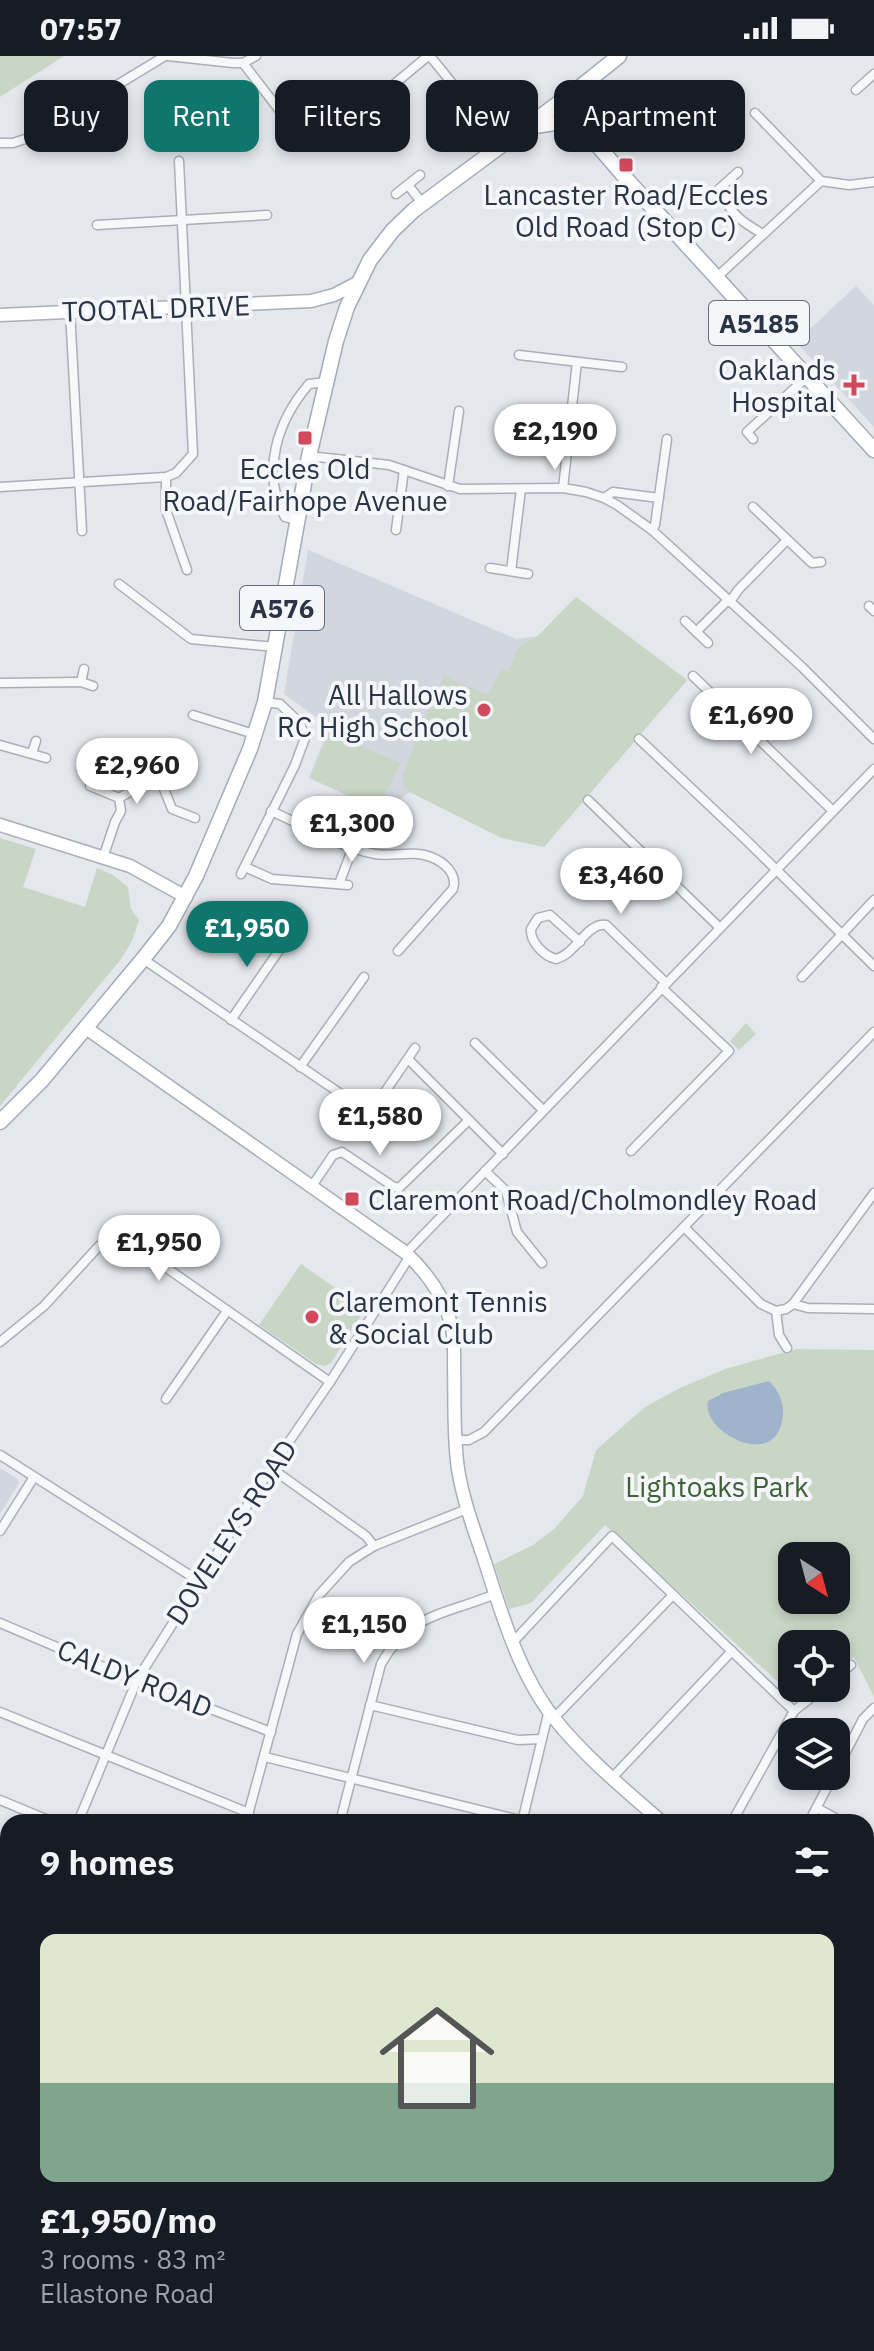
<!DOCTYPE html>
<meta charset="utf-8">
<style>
:root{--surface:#171b24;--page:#20242c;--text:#f1f3f6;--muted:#9ea1a6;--accent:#0f766e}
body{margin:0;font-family:"IBM Plex Sans",sans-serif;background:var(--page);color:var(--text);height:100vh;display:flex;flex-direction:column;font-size:30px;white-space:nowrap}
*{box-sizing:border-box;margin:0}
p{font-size:26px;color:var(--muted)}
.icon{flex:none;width:44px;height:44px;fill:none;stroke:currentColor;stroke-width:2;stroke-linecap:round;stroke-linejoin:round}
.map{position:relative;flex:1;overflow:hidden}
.drawer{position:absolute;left:0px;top:1758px;width:874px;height:538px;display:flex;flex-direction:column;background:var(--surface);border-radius:24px 24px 0 0;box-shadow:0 4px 12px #0003}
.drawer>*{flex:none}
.top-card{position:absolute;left:24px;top:24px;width:826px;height:72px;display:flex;gap:16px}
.needle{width:52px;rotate:144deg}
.controls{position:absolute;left:778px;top:1486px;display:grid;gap:16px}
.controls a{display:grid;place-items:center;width:72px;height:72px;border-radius:16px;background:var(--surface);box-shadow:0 4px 12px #0003;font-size:40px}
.price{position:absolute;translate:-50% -68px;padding:0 18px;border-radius:28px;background:#fff;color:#222;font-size:26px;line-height:52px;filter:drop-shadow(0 2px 4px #0008)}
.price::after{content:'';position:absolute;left:50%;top:48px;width:24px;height:18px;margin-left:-12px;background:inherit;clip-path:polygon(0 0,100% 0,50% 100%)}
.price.selected{background:var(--accent);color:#fff}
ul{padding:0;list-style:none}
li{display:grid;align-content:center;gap:16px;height:424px;padding:0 40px}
li span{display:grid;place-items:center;height:248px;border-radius:16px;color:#555}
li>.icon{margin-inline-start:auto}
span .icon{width:144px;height:144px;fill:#fffc;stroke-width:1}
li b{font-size:34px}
h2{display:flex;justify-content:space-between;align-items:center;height:96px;padding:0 40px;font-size:34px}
.pill{padding:0 28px;border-radius:16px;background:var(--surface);box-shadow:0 4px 12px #0003;font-size:28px;line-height:72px}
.pill.selected{background:var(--accent);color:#fff}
.status{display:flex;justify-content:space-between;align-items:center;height:56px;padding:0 40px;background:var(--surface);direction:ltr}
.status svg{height:22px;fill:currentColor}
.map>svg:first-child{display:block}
.built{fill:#d2d6de}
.green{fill:#c9d6c5;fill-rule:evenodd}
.water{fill:#9fb4cc}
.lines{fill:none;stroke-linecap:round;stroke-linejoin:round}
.street-casing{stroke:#a9aeb7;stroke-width:11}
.secondary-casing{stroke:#a9aeb7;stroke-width:15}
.primary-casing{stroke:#a3abb8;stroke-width:17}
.highway-casing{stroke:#8b94a3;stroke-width:19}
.street{stroke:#f7f8fa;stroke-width:8}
.secondary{stroke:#fff;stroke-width:12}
.primary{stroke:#fff;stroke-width:14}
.highway{stroke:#fff;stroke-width:16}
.poi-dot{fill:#d1495b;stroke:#f4f6f9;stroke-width:3}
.labels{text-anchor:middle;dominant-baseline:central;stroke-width:8;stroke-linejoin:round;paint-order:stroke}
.shield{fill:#f4f6f9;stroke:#676e7b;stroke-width:2}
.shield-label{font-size:26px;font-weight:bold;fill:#2b3445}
.poi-label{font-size:28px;fill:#2b3445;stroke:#f4f6f9}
.street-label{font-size:28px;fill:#2b3445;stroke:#f4f6f9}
.park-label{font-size:28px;fill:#3f6138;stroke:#f4f6f9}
</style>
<div class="status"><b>07:57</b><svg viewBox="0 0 49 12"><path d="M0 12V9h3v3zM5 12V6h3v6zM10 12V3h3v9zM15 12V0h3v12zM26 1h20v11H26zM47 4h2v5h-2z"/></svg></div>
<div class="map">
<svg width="874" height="2295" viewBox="0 0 874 2295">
<rect width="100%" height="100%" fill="#e4e7ec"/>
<g class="built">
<polygon points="856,230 874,249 874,371 796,286"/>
<polygon points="308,494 516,583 538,580 576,541 687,624 544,791 502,782 410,736 383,756 309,722 329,670 284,638"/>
<polygon points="0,1412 16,1422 19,1427 0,1458"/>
<polygon points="874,2016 874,2167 866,2165 866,2021"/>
</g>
<g class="green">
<polygon points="0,0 64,0 0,41"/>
<polygon points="576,541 687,624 544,791 502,782 406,734 403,728 403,720 422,667 431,672 449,687 452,684 432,668 424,664 444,620 488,639 502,613 508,615 519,590 538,580"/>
<polygon points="330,676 400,707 379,753 310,722"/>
<polygon points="0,782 36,793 23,831 85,851 97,812 113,819 128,831 131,853 139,864 132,885 121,903 0,1050"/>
<polygon points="746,967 756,978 739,994 730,985"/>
<polygon points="301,1208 365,1253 331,1307 325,1310 316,1308 259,1269"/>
<path d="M796 1293 874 1294V1641L854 1601 836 1608V1588H792V1632H809L798 1644 605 1469 531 1547 509 1553 494 1508 533 1489 554 1473 583 1440 596 1394 645 1351 680 1332 725 1313ZM792 1500H836V1544H792Z"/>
<polygon points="0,2166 8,2167 8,2288 142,2288 133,2295 0,2295"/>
<polygon points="432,2288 564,2288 563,2294 572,2295 428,2295"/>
</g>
<path class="water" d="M769 1325C777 1332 784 1346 783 1358 779 1418 700 1376 708 1345L723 1337Z"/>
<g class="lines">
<g class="street-casing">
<g id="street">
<polyline points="168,0 233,7 243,7 256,0"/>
<polyline points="430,0 502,89"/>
<polyline points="243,7 307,90"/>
<polyline points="856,34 874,18"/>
<polyline points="380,40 428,0"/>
<polyline points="755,57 821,125 849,129 874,126"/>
<polyline points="33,80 84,79 86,47"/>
<polyline points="0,87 13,87 31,81 165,0"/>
<path d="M738 116 719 133C731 158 740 165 763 178"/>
<polyline points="408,129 423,148"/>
<polyline points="396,138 420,119"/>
<polyline points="97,169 267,159"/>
<polyline points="717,221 821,125"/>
<polyline points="70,255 82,475"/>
<polyline points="519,299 622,311"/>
<polyline points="753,383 747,376 808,320"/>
<polyline points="309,400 389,409 460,433 563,432 586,436 604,442 617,449 652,474 802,611 874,683"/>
<polyline points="166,421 166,454 187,514"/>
<polyline points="448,430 459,355"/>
<polyline points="0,431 166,421 176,417 193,398 179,105"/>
<polyline points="563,432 577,306"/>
<polyline points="604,442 613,436 659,442"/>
<polyline points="753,451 812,507 821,506"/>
<path d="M298 464 285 461C260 416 278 364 309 328L326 326"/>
<polyline points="396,474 404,414"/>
<polyline points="652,474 655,469 667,383"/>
<polyline points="490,512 528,518"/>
<polyline points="511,515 521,433"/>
<polyline points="119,528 191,583 275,591"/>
<polyline points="730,546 738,534 787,484"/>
<polyline points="869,550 874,555"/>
<polyline points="685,565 708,587"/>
<polyline points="696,576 728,544"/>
<polyline points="693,620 833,755"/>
<polyline points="81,626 84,613"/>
<polyline points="0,627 81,626 93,630"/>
<polyline points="193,659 254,678"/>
<polyline points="639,683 745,783 874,910"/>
<polyline points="0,689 46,702"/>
<polyline points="32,697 36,685"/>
<polyline points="90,730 119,742 121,755 115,766 103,802"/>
<polyline points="119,742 146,727 162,728 172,753 195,762"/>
<polyline points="588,744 720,872"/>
<path d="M271 755C303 769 341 792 375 798 393 801 413 794 431 801 444 806 458 818 453 833L398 895"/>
<polyline points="245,811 272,823 348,829"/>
<polyline points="241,818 295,709 305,682 300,667 280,648 265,646"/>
<polyline points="339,828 353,791"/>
<path d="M580 886 550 859 538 862 531 873C530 886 544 900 556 903 576 898 587 866 606 869L666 927"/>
<polyline points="143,903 341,1038"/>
<polyline points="802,921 874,844"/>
<polyline points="231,964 289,880"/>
<polyline points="475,987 543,1054"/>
<polyline points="408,1003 503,1098"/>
<polyline points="300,1011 364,921"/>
<polyline points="378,1046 415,992"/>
<polyline points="631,1095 729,995 661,931"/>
<polyline points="485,1115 506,1135 517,1176 542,1207"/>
<polyline points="312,1130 333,1099 342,1096 394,1131 399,1132 469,1064"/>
<polyline points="684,1171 761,1248 776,1255 779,1279 787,1292"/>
<polyline points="406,1197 874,713"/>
<polyline points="793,1248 808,1252 874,1253"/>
<polyline points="776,1255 786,1253 793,1248 874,1137"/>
<path d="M0 1286 44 1250 99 1190C108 1183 117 1181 128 1185L330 1326"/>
<polyline points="166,1343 227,1255"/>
<polyline points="455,1384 469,1384 484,1376 874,976"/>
<polyline points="0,1399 199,1525"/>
<polyline points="271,1412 366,1480 374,1490"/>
<polyline points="0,1475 34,1421"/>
<polyline points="0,1567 132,1623 271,1676"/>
<polyline points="513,1586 612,1480 794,1655"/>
<polyline points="836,1621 851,1609"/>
<polyline points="370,1649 518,1684 541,1683"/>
<polyline points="0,1656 249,1757"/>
<polyline points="554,1662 672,1540"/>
<polyline points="265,1701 528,1766"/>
<polyline points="836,1715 863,1663 874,1652"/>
<polyline points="611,1723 732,1595"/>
<polyline points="0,1744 53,1766"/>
<polyline points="817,1752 843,1766"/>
<polyline points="78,1766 137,1624 271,1412 330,1326 410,1200"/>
<polyline points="246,1766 297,1578 319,1539 349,1506 374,1490 467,1453"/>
<path d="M340 1766 381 1608C410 1556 446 1559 495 1538"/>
<polyline points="522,1766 549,1654"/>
<polyline points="732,1766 794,1655 823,1632"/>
<polyline points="809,1766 833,1720"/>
<polyline points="866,1778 874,1783"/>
<polyline points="0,1829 8,1832"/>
<polyline points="866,1843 874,1847"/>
<polyline points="866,1919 874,1904"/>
<polyline points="866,1937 874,1942"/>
<polyline points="1,2095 8,2008"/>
<polyline points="0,2157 8,2156"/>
<polyline points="201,2288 203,2295"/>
<polyline points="226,2288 255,2295"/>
<polyline points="615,2288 615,2295"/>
</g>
</g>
<g class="secondary-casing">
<g id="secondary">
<polyline points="0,259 311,245 334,239 357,227"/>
<polyline points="0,769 130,810 186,841"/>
<path d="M86 972 406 1197C426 1216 444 1240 451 1268 455 1281 454 1296 454 1310 455 1344 453 1379 458 1413 463 1445 475 1476 485 1506 502 1559 519 1617 553 1661 585 1701 624 1733 662 1766"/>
<polyline points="866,1985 874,1997"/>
<polyline points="0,2095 8,2096"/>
<polyline points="866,2173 874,2175"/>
<polyline points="866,2187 874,2189"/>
</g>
</g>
<g class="primary-casing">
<g id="primary">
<polyline points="560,46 630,127 874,394"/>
<polyline points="535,70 561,66 578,77"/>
<polyline points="0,1066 42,1024 143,903 169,870 196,820 250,693 265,646 309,400 336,285 347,251 370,204 393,174 414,154 579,32 619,0"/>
</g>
</g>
<g class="highway-casing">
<g id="highway">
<polyline points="0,2123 8,2123"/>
<polyline points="0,2142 8,2142"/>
<polyline points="866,2236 874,2237"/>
<polyline points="866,2253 874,2254"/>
<polyline points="866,2268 874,2268"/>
<polyline points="842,2288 864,2295"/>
</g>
</g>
<use href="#street" class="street"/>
<use href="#secondary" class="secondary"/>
<use href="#primary" class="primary"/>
<use href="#highway" class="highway"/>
</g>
<g class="poi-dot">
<rect x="618" y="101" width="16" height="16" rx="4"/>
<path d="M850 317h8v8h8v8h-8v8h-8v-8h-8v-8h8z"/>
<rect x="297" y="374" width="16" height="16" rx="4"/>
<circle cx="484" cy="654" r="8"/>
<rect x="344" y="1135" width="16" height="16" rx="4"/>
<circle cx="312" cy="1261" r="8"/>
</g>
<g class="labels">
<g class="shield">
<rect x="709" y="245" width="100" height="44" rx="6"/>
<rect x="240" y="530" width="84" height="44" rx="6"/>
</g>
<g class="shield-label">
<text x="759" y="267">A5185</text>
<text x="282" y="552">A576</text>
</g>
<g class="poi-label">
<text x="626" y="138">Lancaster Road/Eccles<tspan x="626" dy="32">Old Road (Stop C)</tspan></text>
<text x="836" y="313" text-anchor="end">Oaklands<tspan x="836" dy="32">Hospital</tspan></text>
<text x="305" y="412">Eccles Old<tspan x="305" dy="32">Road/Fairhope Avenue</tspan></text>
<text x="468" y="638" text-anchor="end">All Hallows<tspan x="468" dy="32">RC High School</tspan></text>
<text x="368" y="1143" text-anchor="start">Claremont Road/Cholmondley Road</text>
<text x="328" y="1245" text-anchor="start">Claremont Tennis<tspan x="328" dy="32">&amp; Social Club</tspan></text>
</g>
<g class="street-label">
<text transform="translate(156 252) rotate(-2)">TOOTAL DRIVE</text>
<text transform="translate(231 1476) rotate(-57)">DOVELEYS ROAD</text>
<text transform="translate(135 1622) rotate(22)">CALDY ROAD</text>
</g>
<g class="park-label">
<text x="717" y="1430">Lightoaks Park</text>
</g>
</g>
</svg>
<div class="controls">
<a><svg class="needle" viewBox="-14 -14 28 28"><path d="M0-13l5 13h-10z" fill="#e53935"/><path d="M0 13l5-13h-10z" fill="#9ea1a6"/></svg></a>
<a><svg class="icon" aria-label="locate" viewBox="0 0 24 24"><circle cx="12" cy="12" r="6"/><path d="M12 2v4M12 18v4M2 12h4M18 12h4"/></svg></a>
<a><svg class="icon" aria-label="layers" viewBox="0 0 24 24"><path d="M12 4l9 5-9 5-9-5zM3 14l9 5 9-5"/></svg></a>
</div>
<b class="price" style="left:555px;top:416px">£2,190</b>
<b class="price" style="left:751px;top:700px">£1,690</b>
<b class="price" style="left:137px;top:750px">£2,960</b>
<b class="price" style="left:352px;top:808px">£1,300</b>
<b class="price" style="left:621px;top:860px">£3,460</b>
<b class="price selected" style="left:247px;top:913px">£1,950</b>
<b class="price" style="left:380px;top:1101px">£1,580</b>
<b class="price" style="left:159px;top:1227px">£1,950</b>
<b class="price" style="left:364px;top:1609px">£1,150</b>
<div class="top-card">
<a class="pill">Buy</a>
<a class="pill selected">Rent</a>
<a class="pill">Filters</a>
<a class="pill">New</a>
<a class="pill">Apartment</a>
</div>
<section class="drawer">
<h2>9 homes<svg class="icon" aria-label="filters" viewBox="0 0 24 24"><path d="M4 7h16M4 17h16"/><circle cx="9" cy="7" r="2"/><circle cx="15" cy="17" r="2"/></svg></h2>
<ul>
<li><span style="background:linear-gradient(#dfe7d0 60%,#7fa58c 0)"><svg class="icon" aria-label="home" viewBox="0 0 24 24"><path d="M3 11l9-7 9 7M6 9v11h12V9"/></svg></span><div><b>£1,950/mo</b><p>3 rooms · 83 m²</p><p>Ellastone Road</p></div></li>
</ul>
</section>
</div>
